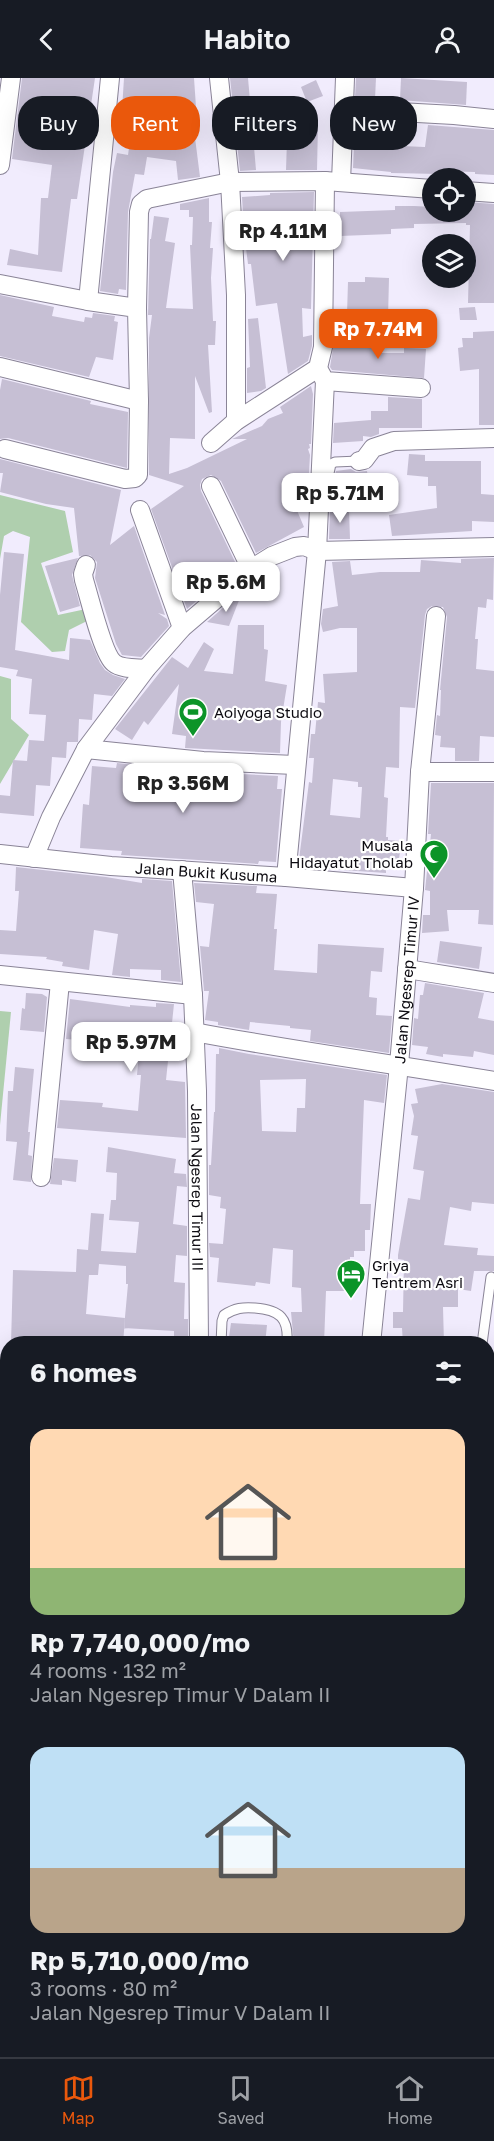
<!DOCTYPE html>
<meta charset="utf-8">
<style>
:root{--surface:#171b24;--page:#20242c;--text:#f1f3f6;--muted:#9ea1a6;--line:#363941;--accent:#ea580c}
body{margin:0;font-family:"Golos Text",sans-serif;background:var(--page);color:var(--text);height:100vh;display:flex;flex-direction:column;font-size:22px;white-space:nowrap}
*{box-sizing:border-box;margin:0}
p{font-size:20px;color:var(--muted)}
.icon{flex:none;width:33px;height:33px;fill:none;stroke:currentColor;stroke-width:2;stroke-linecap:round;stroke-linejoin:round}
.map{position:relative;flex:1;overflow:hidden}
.details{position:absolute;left:0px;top:1258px;width:495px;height:722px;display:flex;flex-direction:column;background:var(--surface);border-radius:24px 24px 0 0;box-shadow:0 6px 24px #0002}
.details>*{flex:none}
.guide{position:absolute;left:18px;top:18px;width:459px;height:54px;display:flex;gap:12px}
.tools{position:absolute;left:422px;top:90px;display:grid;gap:12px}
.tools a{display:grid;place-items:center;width:54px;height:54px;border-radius:50%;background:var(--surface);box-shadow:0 6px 24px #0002;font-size:30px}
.price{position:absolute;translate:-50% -51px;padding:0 14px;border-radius:12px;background:#fff;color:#222;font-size:20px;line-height:39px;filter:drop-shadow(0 2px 3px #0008)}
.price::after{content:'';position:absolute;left:50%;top:36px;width:18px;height:14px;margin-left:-9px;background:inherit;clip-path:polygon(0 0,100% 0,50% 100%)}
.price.active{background:var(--accent);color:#fff}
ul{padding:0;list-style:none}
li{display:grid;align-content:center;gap:12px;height:318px;padding:0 30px}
li span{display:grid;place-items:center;height:186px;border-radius:18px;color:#555}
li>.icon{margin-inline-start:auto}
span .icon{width:108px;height:108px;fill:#fffc;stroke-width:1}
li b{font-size:26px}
h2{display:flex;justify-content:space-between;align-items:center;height:72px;padding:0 30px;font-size:26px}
.pill{padding:0 21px;border-radius:24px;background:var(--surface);box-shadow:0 6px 24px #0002;font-size:21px;line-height:54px}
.pill.active{background:var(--accent);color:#fff}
header{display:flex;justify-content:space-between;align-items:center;height:78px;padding:0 30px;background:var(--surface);font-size:27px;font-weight:600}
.menu{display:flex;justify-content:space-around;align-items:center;height:84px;border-top:2px solid var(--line);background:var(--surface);font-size:16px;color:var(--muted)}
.menu a{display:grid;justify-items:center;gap:3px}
.menu .active{color:var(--accent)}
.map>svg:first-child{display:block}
.green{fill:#afcfae}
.building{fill:#c6bfd4;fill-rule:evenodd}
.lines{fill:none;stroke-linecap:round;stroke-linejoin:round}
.service-casing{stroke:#8a8497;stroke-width:11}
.minor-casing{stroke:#8a8497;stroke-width:20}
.trunk-casing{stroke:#8a8497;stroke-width:32}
.service{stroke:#fff;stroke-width:9}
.minor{stroke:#fff;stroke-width:18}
.trunk{stroke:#fff;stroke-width:30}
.labels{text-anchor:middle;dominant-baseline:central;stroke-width:4.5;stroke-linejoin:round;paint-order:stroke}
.poi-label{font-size:15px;fill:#0d0b11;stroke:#fff;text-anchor:start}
.street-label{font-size:15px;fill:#0d0b11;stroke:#fff}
</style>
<header><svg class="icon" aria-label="back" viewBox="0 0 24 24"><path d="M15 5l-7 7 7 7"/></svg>Habito<svg class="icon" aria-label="person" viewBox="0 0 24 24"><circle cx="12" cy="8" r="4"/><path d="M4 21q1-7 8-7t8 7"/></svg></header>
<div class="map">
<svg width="494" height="1979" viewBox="0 0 494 1979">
<rect width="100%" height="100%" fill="#f1ecfd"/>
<g class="green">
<polygon points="0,417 65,433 73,474 41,485 58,537 86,531 87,543 69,552 65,573 52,574 21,544 30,459 13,453 4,458 0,481"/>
<polygon points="0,598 11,601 11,641 29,657 0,706"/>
<polygon points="0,933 11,934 0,1047"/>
</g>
<g class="building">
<polygon points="22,0 95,0 77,121 71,121 62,194 7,187 10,171 38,177 41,120 48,120 52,87 12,81"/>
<polygon points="124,0 194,0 197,44 193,44 200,99 178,102 176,83 147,79 144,97 135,96 128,134 126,212 119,211 118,216 100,213 113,94 117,75 128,77 132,48 121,48"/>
<polygon points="230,0 248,0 256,92 240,93"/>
<polygon points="356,0 376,0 375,21 355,20"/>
<polygon points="401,0 467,4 466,27 400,22"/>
<polygon points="316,2 323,18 307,24 301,9"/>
<polygon points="355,43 403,45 401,68 425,69 428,47 494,52 494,97 475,96 475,94 440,93 440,96 391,95 391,94 353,90"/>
<polygon points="307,45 318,45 317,92 286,92 287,62 282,62 279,50"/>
<path d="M314 114 311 231 302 230 303 259 312 257V268L308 283 288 296 277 225 256 228 251 186H248L244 154 242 119 270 117V115ZM264 144 293 145V169H267Z"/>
<polygon points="209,120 209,144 212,144 210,170 213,170 211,200 213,243 216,243 215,267 208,267 212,334 209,335 195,298 195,361 170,360 169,396 187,390 247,361 232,361 262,348 268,341 283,335 280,329 311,308 313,316 311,366 309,366 310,370 308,371 310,377 309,395 285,404 304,449 256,475 221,403 211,397 202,401 200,407 201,413 237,488 187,531 151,431 184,408 149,397 149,260 152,237 148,237 150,161 151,161 154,138 169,140 165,163 175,165 166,230 193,231 190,167 192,167 193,139 189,139 189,132 180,132 180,126"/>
<polygon points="467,124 494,126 494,225 468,225 470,147 466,147 466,145 414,146 414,150 391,151 391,156 340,158 340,134 395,132 395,128 414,128 432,129 432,134 466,134"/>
<polygon points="365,199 389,200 388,240 364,239 364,237 347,236 348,204 365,204"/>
<polygon points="0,217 54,229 52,238 84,244 85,239 92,240 93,235 115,238 114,243 118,244 113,282 96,279 89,299 0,278"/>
<polygon points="475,229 477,242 460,242 459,230"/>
<polygon points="258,240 266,310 261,313 247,315 247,290 250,289 248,241"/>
<polygon points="494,253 494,347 479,347 479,291 460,293 458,270 463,269 462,260 473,260 473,254"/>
<polygon points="334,264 346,266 378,264 379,275 404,275 404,270 426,271 424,300 332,292 330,289"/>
<polygon points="2,301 91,323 90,326 128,334 127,390 8,360 0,361 0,312"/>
<polygon points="388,319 422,321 422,350 379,350 379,356 371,359 363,358 363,363 333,365 334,345 371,342 371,333 388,333"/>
<polygon points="409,376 425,377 425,383 481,383 481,416 494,417 494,444 472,443 472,453 392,458 389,437 437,430 436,408 428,408 428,399 407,397"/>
<polygon points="0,381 121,412 110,467 134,448 165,537 158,535 167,541 169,548 141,579 122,577 116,566 95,500 97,484 90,477 79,478 74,430 46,426 0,414 3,395 0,395"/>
<polygon points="351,391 356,394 367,393 371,418 339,423 335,398 336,393"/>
<polygon points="349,430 350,461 329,461 330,431"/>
<polygon points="4,474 24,476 15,572 69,582 70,560 90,562 100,585 105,592 113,597 125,601 112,618 94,616 92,642 79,641 78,664 67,664 66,680 52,679 50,708 36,707 34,738 0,735 0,717 10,718 13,682 27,683 29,662 44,663 46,637 29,636 32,601 16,598 18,592 0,589 0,517"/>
<polygon points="78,480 72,497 80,528 60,534 45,488"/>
<path d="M494 480 493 522 487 521 486 530 478 529 475 561H478L476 591 494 593V659L480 658 479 683H455V670L440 669 441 658 435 657 437 637 440 638 441 612H440L447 539 443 529 432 528 427 531 425 537 415 630 400 629 399 690 386 689 384 719 388 720 386 759H388V762L401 763 399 782 386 781V795L298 789 309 704 312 705 314 680H309L311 656H315L318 624 325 625 323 596 357 594V550H340L323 554 321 546 323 531 338 528 332 484 350 483 352 497 380 494H420L421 482 461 485V481ZM333 701 358 704V709H362L360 740 330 737Z"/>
<polygon points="243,512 229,548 207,544"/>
<polygon points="238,547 264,547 264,571 268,572 265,603 287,607 281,644 280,675 185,670 186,658 172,656 179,606 148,647 144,643 132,662 115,651 172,579 188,590 204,564 214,571 204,593 233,596"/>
<polygon points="117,685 203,694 278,698 277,711 282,711 276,784 259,783 258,786 121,777 122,773 80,770 83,726 89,727 92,688 116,690"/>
<polygon points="431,705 494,705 493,847 478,846 479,832 447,832 449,853 422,855 423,837 430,837 430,813 425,812 431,756 428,756"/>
<polygon points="16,789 106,799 142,805 142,801 172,803 181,904 161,902 161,892 130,891 130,899 112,897 118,856 94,852 89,892 62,888 63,884 46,881 47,879 0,876 0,852 16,853 19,813 15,813"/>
<polygon points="194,805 257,808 256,815 277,816 274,851 277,851 274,892 317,895 318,866 384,870 382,894 371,893 369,919 377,920 376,937 392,938 389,975 310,963 311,952 290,950 290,948 250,944 249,952 218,947 218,944 205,942 209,913 204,913 200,868 209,869 214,826 196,824"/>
<polygon points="440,863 482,869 479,891 437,884"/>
<polygon points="425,905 484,915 478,940 494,943 494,977 474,973 473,979 443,976 443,979 426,976 428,969 412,967 414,940 418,941 420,917 423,917"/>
<polygon points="26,915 42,916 47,919 44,954 20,952 22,930 25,931"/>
<polygon points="70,921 130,929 130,927 156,929 156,925 174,926 166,1002 185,1004 186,1060 57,1050 60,1022 103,1025 102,1029 138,1033 141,997 137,997 141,954 92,949 90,963 66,961"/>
<path d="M219 970 249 976 387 997 384 1025 364 1022 360 1126H371L370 1152H365V1173H354V1179H350V1182H345V1213H326L324 1266H294L291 1234H302L301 1210 292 1209 293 1172 273 1170 270 1206 256 1204 255 1208 217 1204 219 1180 210 1179 209 1165 223 1166 226 1131 220 1130 221 1119 209 1117V1087H211L214 1034H215L216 976H219ZM306 1001 305 1030H297L296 1054 262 1053 260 1002Z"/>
<polygon points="15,989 34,991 28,1054 30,1054 28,1077 32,1078 31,1104 13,1102 17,1064 6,1063 8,1013 13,1013"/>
<polygon points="442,1006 494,1014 494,1126 472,1124 471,1133 450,1129 444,1167 478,1170 477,1177 494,1178 494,1193 474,1193 471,1213 458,1211 458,1229 443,1229 444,1266 403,1266 402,1250 393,1250 393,1234 403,1234 404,1182 398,1181 398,1177 408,1120 420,1122 424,1093 413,1091 418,1058 411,1057 414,1038 411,1026 418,1025 415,1011"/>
<polygon points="108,1069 176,1081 174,1095 186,1096 187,1109 177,1108 173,1146 187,1148 187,1178 176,1177 174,1204 185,1205 184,1241 188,1241 188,1260 174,1259 174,1253 124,1250 128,1206 126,1206 126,1188 99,1186 98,1197 89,1197 86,1236 125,1240 123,1266 11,1266 13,1192 76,1194 77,1171 88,1172 91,1135 104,1136 101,1173 136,1175 139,1144 109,1142 111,1122 116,1122 117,1095 106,1094"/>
<polygon points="54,1080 78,1082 76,1104 62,1102 62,1107 50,1106"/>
<polygon points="231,1245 267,1247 265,1266 228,1266"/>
</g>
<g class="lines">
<g class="service-casing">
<g id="service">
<polyline points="321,395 329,395 331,386 335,384 359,383"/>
<path d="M221 1266 222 1243 224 1237C235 1230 243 1229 255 1230 280 1232 289 1240 287 1266"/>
<polyline points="482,1266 491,1199"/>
<polyline points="488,1364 494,1365"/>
<polyline points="488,1567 494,1567"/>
<polyline points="488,1593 494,1593"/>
</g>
</g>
<g class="minor-casing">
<g id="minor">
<polyline points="219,0 230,104 236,217 236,343"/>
<polyline points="344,31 454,37 494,41"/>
<polyline points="0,87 11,0"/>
<polyline points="341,104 345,0"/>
<polyline points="465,113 494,115"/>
<polyline points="0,206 88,223 137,230 139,323 138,397 135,400 125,401 5,371"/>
<polyline points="88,223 110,0"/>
<polyline points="137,230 139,134 141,126 147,121 230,104 325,103 432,111"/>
<polyline points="0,289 139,323"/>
<polyline points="320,294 325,303 421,310"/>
<polyline points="211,365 236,343 318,290 323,269 325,103"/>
<polyline points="359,383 364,382 373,370 394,363 494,360"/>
<polyline points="211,408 251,491"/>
<polyline points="140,432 182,550"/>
<path d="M86 487 83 496 84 502C89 518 103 577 114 585 121 591 137 590 146 591"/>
<polyline points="86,671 203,683 295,687"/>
<polyline points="420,694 494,694"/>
<path id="s1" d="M0 776 111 788 286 799 414 810"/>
<polyline points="34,780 51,739 86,671 146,591 182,550 251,491 272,478 295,469 304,468 317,473 494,469"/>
<path id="s2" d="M182 792 193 917 197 1013 199 1266"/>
<polyline points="286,799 317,473 325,303"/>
<polyline points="407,891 494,905"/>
<polyline points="0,897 193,917"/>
<path d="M194 954C294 973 394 986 494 1003"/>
<polyline points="41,1099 60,904"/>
<path id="s3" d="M371 1266 399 987 414 810 420 694 436 538"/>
<polyline points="0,1723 8,1723"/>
<polyline points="488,1741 494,1741"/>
<polyline points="0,1832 5,1849 8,1884"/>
<polyline points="488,1949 494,1949"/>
<polyline points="220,1972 220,1979"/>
<polyline points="378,1972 379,1979"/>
<polyline points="479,1972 480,1979"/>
</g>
</g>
<g class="trunk-casing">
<g id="trunk">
<polyline points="0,1335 8,1335"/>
<polyline points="488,1406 494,1408"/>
</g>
</g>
<use href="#service" class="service"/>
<use href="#minor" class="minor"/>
<use href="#trunk" class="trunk"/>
</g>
<defs>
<g id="stadium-pin" transform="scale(1.5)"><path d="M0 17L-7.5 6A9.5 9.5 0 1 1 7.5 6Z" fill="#0c9428" stroke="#fff"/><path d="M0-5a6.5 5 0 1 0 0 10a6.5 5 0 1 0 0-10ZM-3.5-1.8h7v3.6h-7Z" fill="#fff"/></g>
<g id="mosque-pin" transform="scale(1.5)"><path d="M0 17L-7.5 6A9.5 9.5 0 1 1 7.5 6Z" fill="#0c9428" stroke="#fff"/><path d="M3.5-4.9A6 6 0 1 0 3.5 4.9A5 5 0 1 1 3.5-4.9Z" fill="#fff"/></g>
<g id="hotel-pin" transform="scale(1.5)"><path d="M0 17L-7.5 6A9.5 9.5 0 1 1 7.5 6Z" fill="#0c9428" stroke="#fff"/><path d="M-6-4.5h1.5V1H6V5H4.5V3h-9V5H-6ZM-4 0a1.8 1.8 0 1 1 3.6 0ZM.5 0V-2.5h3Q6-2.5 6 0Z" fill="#fff"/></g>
</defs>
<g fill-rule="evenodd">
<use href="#stadium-pin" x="193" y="634"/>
<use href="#mosque-pin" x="434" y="776"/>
<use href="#hotel-pin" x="351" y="1196"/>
</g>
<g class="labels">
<g class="poi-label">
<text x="214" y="634">Aoiyoga Studio</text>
<text x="413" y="767" text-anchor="end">Musala<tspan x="413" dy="17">Hidayatut Tholab</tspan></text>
<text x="372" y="1187">Griya<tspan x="372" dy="17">Tentrem Asri</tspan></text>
</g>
<g class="street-label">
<text stroke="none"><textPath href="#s1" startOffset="207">Jalan Bukit Kusuma</textPath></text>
<text stroke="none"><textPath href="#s3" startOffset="366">Jalan Ngesrep Timur IV</textPath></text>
<text stroke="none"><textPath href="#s2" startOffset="318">Jalan Ngesrep Timur III</textPath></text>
</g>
</g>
</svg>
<div class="tools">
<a><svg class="icon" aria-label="locate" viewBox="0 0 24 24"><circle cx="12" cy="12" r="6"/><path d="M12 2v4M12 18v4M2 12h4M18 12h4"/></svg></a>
<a><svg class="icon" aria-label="layers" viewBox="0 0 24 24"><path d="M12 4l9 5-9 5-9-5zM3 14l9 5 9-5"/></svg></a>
</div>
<b class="price" style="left:283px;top:184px">Rp 4.11M</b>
<b class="price active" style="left:378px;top:282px">Rp 7.74M</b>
<b class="price" style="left:340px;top:446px">Rp 5.71M</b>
<b class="price" style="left:226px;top:535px">Rp 5.6M</b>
<b class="price" style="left:183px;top:736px">Rp 3.56M</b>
<b class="price" style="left:131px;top:995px">Rp 5.97M</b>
<div class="guide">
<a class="pill">Buy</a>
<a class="pill active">Rent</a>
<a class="pill">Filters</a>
<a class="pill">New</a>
</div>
<section class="details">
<h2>6 homes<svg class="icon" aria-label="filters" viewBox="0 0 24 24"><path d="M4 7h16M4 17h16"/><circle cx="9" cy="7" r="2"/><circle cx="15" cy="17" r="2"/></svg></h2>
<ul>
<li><span style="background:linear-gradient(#ffd9b3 75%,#8fb573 0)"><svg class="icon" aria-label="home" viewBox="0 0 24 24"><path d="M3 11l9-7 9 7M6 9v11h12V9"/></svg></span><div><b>Rp 7,740,000/mo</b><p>4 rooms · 132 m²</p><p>Jalan Ngesrep Timur V Dalam II</p></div></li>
<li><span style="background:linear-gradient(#bfe0f5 65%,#b9a48a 0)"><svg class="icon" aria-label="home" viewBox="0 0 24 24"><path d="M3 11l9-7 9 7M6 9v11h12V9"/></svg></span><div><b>Rp 5,710,000/mo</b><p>3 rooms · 80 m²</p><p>Jalan Ngesrep Timur V Dalam II</p></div></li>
</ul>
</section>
</div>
<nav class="menu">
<a class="active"><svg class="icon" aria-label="map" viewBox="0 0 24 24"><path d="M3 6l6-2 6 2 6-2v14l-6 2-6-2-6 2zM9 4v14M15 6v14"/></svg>Map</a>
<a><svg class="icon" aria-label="saved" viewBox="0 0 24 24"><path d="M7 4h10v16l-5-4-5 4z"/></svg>Saved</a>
<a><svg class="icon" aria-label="home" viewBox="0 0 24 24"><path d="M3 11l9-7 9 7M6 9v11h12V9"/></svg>Home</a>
</nav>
